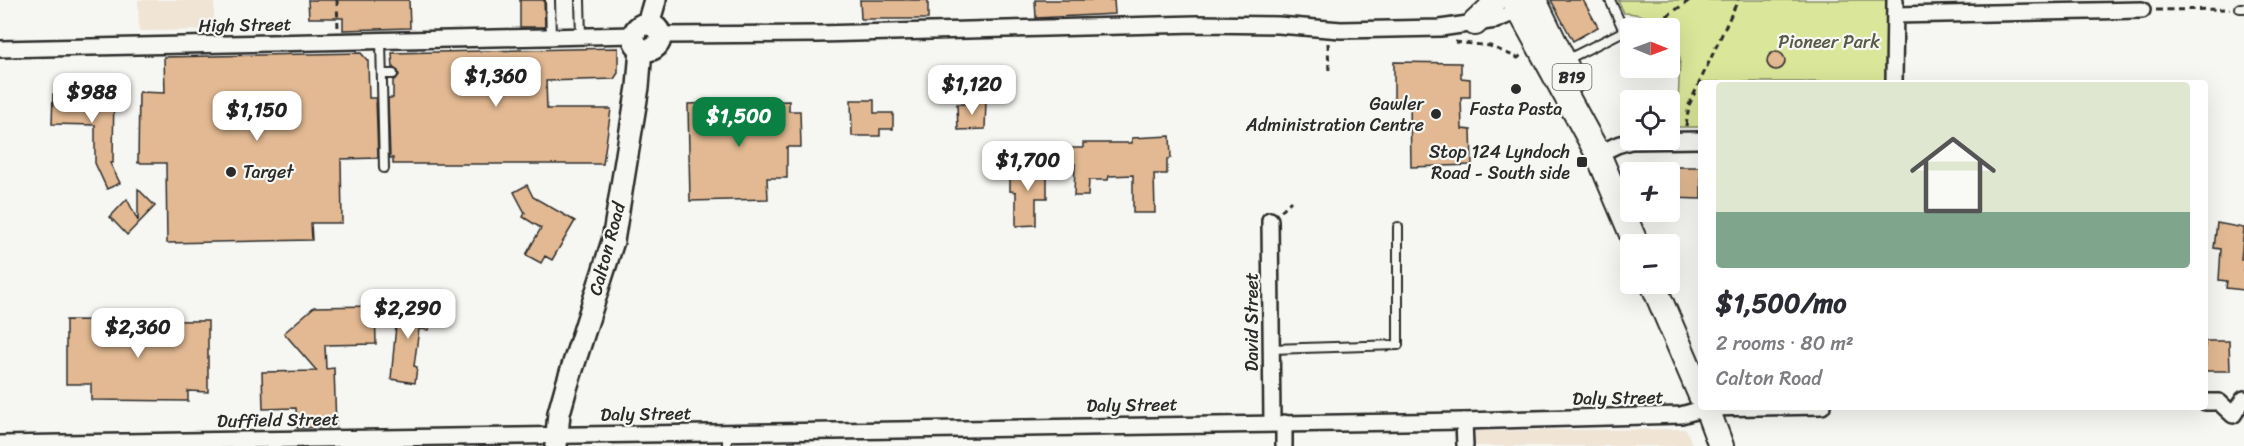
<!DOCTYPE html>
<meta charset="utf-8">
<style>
:root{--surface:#fff;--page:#f7f7f7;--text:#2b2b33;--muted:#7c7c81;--accent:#0b8043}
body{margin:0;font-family:Sriracha,sans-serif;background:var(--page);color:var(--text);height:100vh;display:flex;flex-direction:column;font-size:22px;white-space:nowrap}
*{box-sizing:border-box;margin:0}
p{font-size:20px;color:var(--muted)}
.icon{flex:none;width:33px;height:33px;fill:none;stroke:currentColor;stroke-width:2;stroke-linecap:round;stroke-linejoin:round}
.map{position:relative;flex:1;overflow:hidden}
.drawer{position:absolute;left:1698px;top:80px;width:510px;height:330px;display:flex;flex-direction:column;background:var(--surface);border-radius:6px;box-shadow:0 6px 24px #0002}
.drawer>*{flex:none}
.needle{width:39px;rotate:91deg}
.fabs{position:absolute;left:1620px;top:18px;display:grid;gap:12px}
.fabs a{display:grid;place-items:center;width:60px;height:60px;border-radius:6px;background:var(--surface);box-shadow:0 6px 24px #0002;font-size:30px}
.price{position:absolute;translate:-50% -51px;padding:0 14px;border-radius:12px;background:#fff;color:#222;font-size:20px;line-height:39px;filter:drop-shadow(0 2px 3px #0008)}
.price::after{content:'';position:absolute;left:50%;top:36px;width:18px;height:14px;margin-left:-9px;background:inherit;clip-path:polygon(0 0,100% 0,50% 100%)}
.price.active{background:var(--accent);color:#fff}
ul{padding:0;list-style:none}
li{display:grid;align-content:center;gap:12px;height:318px;padding:0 18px}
li span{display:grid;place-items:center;height:186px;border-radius:6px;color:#555}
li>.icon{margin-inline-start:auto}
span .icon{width:108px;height:108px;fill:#fffc;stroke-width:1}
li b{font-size:26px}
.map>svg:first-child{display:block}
.built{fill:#f0e4d5}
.green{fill:#dae699;stroke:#828862;stroke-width:1.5}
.building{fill:#e2b992;stroke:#2b2b2b;stroke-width:1.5}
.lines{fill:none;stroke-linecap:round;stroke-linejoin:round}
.service-casing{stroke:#2b2b2b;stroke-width:12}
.minor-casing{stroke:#2b2b2b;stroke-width:20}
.secondary-casing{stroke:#2b2b2b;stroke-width:26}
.primary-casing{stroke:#2b2b2b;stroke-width:28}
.path{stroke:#2b2b2b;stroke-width:3;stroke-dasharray:6 4.5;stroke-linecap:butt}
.service{stroke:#f6f6f2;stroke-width:8}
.minor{stroke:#f6f6f2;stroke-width:15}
.secondary{stroke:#f6f6f2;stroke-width:21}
.primary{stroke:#f6f6f2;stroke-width:24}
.poi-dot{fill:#2b2b2b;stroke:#f6f6f2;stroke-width:2}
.labels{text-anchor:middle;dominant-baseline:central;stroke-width:4.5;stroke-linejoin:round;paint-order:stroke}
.shield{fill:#f6f6f2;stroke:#686867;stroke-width:1.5}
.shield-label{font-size:16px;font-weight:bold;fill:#2b2b2b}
.street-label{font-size:18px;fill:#2b2b2b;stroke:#f6f6f2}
.park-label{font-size:18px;fill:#575a46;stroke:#f6f6f2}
.poi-label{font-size:18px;fill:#2b2b2b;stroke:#f6f6f2;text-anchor:end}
</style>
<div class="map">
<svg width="2244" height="446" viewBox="0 0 2244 446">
<rect width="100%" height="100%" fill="#f6f6f2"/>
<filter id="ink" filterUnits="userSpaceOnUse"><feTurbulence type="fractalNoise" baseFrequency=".0167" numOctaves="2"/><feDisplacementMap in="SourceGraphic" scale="12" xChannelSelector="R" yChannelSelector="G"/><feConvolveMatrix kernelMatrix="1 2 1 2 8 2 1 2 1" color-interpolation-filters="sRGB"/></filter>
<g filter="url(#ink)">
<g class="built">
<polygon points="138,0 214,0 214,30 139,31"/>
<polygon points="1686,429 1693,446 1475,446 1475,431"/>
</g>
<path class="green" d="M1618 0H1887L1886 82H1701V127H1677L1680 58 1670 37V28H1662C1652 18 1638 13 1624 13Z"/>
<g class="building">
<polygon points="308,0 409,0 410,28 343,30 343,18 309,18"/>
<polygon points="520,0 544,0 545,27 520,27"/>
<polygon points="860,0 928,0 928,19 861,19"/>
<polygon points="1035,0 1114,0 1115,14 1036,18"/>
<polygon points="1551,0 1583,0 1598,27 1573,41"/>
<polygon points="618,48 618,73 614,79 546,81 547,109 611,109 603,164 393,164 393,158 390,158 388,98 393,98 393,80 396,79 399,75 398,71 393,68 392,53"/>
<circle cx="1776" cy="61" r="9"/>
<polygon points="361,53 368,61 369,98 376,98 378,158 341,159 342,223 311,223 312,240 167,243 166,163 138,163 139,92 165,93 164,57"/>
<polygon points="1394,62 1461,63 1461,78 1470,79 1470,97 1461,97 1462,129 1471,130 1472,165 1411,167 1410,99 1394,99"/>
<polygon points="96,86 114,86 113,163 110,163 120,183 107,189 95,163 95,125 52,124 53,94 96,95"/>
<polygon points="851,100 874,100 874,113 893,113 893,129 880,129 880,136 852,136"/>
<polygon points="986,100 985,129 958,130 957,104 970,104 970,101"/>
<polygon points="789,101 789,111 800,111 801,147 787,147 787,178 767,178 768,199 690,201 688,104"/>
<polygon points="1170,136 1171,158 1167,159 1167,174 1154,174 1155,213 1133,213 1133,175 1109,176 1108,180 1089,180 1088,196 1074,196 1075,164 1062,164 1062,148 1083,148 1083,143 1132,143 1132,138"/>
<polygon points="1010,167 1047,168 1047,198 1036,198 1036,225 1016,226 1016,192 1010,191"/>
<polygon points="1672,167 1701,167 1701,199 1670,198 1670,169"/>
<polygon points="527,185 533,197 575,221 552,260 545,256 541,263 526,255 541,228 523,217 525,213 514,192"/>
<polygon points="138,189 155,206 127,235 110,217 127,199 138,221"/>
<polygon points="2217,223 2244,228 2241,259 2244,259 2244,290 2226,288 2227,281 2219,280 2221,249 2214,248"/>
<polygon points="398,304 432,308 429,330 419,329 414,366 417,367 415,383 391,379"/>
<polygon points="375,306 376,344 325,345 326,369 334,368 336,427 297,428 296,408 263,409 262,372 317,371 284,333 314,307"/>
<polygon points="66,320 208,321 208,392 188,391 188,401 91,400 91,384 66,384"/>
<polygon points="2205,341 2229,341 2230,371 2205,371"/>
</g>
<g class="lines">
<g class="service-casing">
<g id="service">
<polyline points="550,0 551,37"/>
<polyline points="580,0 581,37"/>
<polyline points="2240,8 2244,8"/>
<polyline points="381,41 384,168"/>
<polyline points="1566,60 1624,31 1610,0"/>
<polyline points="382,74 393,74"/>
<polyline points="1271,349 1398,345 1398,227"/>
<polyline points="727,433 727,446"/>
</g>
</g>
<g class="minor-casing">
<g id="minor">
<polyline points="1895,15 2142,10"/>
<polyline points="660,35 818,34 1196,24 1278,25 1341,30 1440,28 1496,20 1526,7"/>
<polyline points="0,49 634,35"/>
<polyline points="1894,82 1895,0"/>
<polyline points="1598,154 1617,145 1631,141 1701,140"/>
<polyline points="1270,220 1272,423"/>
<polyline points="2205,402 2219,402 2233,415 2244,399"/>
<polyline points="1464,421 1465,446"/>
<polyline points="0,444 1464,421 1681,415 1706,408 1822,406"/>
<polyline points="1284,446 1284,423"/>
</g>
</g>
<g class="secondary-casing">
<g id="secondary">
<polyline points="648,24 655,0"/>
<circle cx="647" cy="37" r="13"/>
<polyline points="556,446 559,413 566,388 613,241 638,87 641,49"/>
</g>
</g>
<g class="primary-casing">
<g id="primary">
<polyline points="1514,0 1598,154 1636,244"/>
<polyline points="1534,0 1573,81"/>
<polyline points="1475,23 1490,9 1494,0"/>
<polyline points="1653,284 1701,396"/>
<polyline points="1706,406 1721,446"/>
</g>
</g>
<g class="path">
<polyline points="337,0 338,28"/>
<polyline points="2156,10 2230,9"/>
<polyline points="1658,22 1690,0"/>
<polyline points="1455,42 1490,46 1518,58 1522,54"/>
<polyline points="1328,43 1329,74"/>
<polyline points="1686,126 1689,105 1738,0"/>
<polyline points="1281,211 1291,201"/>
</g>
<use href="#service" class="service"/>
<use href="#minor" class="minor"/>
<use href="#secondary" class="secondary"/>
<use href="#primary" class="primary"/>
</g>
</g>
<g class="poi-dot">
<circle cx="1516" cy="89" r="6"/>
<circle cx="1436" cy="114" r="6"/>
<rect x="1576" y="156" width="12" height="12" rx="3"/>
<circle cx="231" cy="172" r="6"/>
</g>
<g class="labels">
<rect class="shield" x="1552.5" y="64" width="39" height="26" rx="4.5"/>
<g class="shield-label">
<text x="1572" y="77">B19</text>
</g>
<g class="street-label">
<text transform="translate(245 25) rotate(-1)">High Street</text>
<text transform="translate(607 249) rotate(-75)">Calton Road</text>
<text transform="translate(1252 322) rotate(-90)">David Street</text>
<text transform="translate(1618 398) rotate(-1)">Daly Street</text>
<text transform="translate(1132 405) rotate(-1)">Daly Street</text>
<text transform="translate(646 414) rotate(-1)">Daly Street</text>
<text transform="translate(278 420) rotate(-1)">Duffield Street</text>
</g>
<g class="park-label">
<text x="1829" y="42">Pioneer Park</text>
</g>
<g class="poi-label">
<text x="1424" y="104">Gawler<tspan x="1424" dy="21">Administration Centre</tspan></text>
<text x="1516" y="109" text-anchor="middle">Fasta Pasta</text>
<text x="1570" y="152">Stop 124 Lyndoch<tspan x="1570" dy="21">Road - South side</tspan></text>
<text x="243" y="172" text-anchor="start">Target</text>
</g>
</g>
</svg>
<div class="fabs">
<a><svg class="needle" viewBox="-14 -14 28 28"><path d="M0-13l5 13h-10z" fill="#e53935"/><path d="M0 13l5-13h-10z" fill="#7c7c81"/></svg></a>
<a><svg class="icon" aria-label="locate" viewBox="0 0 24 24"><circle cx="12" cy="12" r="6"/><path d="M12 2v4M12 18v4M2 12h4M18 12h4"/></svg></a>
<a>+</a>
<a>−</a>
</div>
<b class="price" style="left:496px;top:108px">$1,360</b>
<b class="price" style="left:972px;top:116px">$1,120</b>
<b class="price" style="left:92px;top:124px">$988</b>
<b class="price" style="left:257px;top:142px">$1,150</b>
<b class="price active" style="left:739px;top:148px">$1,500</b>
<b class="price" style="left:1028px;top:192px">$1,700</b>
<b class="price" style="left:408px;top:340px">$2,290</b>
<b class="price" style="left:138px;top:359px">$2,360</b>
<section class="drawer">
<ul>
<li><span style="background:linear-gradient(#dfe7d0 70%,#7fa58c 0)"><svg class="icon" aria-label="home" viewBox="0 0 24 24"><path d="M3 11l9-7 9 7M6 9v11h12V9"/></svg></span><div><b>$1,500/mo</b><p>2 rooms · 80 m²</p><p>Calton Road</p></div></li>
</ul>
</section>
</div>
